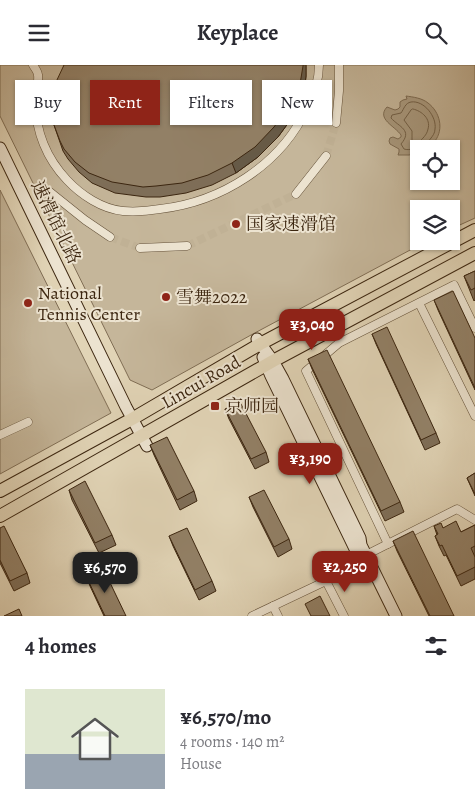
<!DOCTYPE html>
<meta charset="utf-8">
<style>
:root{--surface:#fff;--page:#f2f2f3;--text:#2b2b33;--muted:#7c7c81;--line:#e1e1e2;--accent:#8f2418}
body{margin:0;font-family:Alegreya,"Noto Serif SC",serif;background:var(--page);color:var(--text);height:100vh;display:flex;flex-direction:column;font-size:19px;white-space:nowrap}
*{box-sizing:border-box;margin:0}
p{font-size:16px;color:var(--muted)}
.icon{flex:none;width:28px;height:28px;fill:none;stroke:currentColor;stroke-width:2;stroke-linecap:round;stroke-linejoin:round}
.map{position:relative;height:551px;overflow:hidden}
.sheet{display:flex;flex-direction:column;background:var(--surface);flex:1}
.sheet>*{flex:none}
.top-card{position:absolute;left:15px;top:15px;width:445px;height:45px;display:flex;gap:10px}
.buttons{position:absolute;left:410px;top:75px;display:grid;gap:10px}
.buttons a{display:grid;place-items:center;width:50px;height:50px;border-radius:0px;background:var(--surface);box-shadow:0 1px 4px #0004;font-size:25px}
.price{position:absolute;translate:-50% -42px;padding:0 11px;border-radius:10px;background:var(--accent);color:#fff;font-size:16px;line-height:32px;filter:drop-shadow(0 1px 2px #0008)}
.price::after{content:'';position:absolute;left:50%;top:30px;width:15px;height:11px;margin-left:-8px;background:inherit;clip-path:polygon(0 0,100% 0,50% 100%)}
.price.on{background:#222;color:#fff}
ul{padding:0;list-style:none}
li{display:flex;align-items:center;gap:15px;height:125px;padding:0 25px}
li+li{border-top:1px solid var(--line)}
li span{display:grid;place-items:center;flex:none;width:140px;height:100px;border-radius:0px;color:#555}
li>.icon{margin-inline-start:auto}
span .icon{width:60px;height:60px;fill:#fffc;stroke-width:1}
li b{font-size:21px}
h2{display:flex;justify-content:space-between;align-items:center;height:60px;padding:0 25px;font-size:21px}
.tag{padding:0 18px;border-radius:0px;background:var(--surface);box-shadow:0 1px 4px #0004;font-size:18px;line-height:45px}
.tag.on{background:var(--accent);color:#fff}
header{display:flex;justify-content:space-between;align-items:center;height:65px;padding:0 25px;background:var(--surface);font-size:22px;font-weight:600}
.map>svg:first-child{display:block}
.green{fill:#c5b69a;stroke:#806e55;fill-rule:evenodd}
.water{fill:#a9997e;stroke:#7d6b52}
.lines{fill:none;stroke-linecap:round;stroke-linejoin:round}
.shore{stroke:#726047;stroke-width:1}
.street-tunnel{stroke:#c0b195;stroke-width:8;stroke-dasharray:8 4;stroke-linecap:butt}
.street-casing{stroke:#65523a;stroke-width:9}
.secondary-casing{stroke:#3c2610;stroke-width:13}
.primary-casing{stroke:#3c2610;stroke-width:14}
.street{stroke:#ece3d0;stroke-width:8}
.secondary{stroke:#ece3d0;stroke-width:11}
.primary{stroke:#e1d4b6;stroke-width:12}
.wall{fill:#7e6e58;stroke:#3c2610}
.shaded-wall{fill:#665a47;stroke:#3c2610}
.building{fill:#928066;stroke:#3c2610}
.poi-dot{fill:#8f2418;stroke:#ece3d0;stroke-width:2}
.labels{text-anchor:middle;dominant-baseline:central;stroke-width:4;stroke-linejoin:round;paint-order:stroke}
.street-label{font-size:18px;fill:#3c2610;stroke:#ece3d0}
.poi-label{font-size:18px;fill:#3c2610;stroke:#ece3d0;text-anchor:start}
</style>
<header><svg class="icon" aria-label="menu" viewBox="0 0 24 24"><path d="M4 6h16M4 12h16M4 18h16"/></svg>Keyplace<svg class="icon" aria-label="search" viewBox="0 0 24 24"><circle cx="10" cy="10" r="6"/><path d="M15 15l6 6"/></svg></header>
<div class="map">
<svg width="475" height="551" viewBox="0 0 475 551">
<rect width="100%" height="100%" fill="#e1d4b6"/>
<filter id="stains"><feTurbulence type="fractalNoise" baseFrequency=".004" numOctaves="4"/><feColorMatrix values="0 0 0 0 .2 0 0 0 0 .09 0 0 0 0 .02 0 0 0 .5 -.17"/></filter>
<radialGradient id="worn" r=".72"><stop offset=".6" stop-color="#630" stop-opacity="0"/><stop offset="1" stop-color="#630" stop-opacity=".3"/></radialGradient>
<g class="green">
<path d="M0 0H475V153L451 164V144H419V176H427L251 270 152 325 130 315 0 51ZM419 84H451V116H419Z"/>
<polygon points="0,125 111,348 0,409"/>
</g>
<path class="water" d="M406 31C413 32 422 33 428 38 440 47 444 64 435 76 433 79 430 83 427 84 424 84 421 84 419 84V88L409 90H398L399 87V84L390 79 389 76 390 73 393 72 398 74 401 72V70C395 61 376 54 387 42L395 45 398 44 400 42V37L403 35 407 34Z"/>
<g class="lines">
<g class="shore">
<path d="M413 44C422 46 431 54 428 64 427 70 422 74 419 77L412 76V66L404 55 411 45Z"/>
<path d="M420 84C414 82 410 86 404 84L401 79C413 65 399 62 391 53L392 50 401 48C404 44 405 38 411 37 424 35 437 52 435 64 435 72 426 76 424 84"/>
</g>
<g class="street-tunnel">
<polyline points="326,91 336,58"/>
<polyline points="110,172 140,183"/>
<polyline points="187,181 296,129"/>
</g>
<g class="street-casing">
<g id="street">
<path d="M33 0C35 3 38 7 38 10 39 16 36 29 36 37 35 66 47 94 67 115 81 130 102 144 123 146 135 147 148 146 160 144 221 137 281 100 307 43 314 30 319 15 319 0"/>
<polyline points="336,58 339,26 339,0"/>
<polyline points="50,127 85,155 110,172"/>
<polyline points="296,129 326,91"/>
<polyline points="140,183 187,181"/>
<polyline points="419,238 475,351"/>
<polyline points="0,370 28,357"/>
<polyline points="388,479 306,306 339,278 454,220 475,263"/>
<polyline points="366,490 457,444 475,455"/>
<polyline points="273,541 278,551"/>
<polyline points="252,551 326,516 344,551"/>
</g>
</g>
<g class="secondary-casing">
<g id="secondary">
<polyline points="0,83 126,342 147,381"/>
<polyline points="257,274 273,296 283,314 360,473 361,480 396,551"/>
<polyline points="263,292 271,311 359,492"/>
</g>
</g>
<g class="primary-casing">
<g id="primary">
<polyline points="0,426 132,354 260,279 475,165"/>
<polyline points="0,451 273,296 475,188"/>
</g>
</g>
<use href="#street" class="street"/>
<use href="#secondary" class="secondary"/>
<use href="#primary" class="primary"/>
</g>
<g class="wall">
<polygon points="64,0 306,0 306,11 304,29 297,46 278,72 258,92 236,108 212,120 186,128 160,132 146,132 115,128 92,118 79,107 68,94 63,86 54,60"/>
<polygon points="475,206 475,235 474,236 464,211"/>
<polygon points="434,235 475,273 475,325 438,245"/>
<polygon points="372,269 436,368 440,378 425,385 376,279"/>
<polygon points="308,294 400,437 404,447 385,456 312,304"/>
<polygon points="225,344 266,387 269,397 255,404 229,354"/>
<polygon points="150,380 194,426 197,436 180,445 154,390"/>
<polygon points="475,408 475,431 467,413"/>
<polygon points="69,425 112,470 116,480 99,488 72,435"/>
<polygon points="249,432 289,474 292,484 278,492 253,442"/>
<polygon points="475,460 475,514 461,521 446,490 444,491 439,481 435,471 437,470 434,461 461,467"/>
<polygon points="0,463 27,508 30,518 14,526 0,498"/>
<polygon points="169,471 212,516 216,526 199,535 173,481"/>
<polygon points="393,476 454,551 429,551 397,486"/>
<polygon points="86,511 126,551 104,551 90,521"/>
</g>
<polygon class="shaded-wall" points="303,0 306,0 306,11 304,29 297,46 278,72 258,92 236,108 232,98"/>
<g class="building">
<polygon points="64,0 303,0 303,1 300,19 293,36 274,62 255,82 232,98 208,110 182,118 156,121 143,122 112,117 89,108 75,97 64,84 60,76 54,60 52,43 54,25 56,17"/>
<polygon points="475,206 475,223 471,225 464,211"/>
<polygon points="453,226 475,273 475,323 434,235"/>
<polygon points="387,262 436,368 421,375 372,269"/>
<polygon points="327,285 400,437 381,446 308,294"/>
<polygon points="240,337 266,387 251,394 225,344"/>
<polygon points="167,372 194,426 177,435 150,380"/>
<polygon points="475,408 475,429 467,413"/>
<polygon points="85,416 112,470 95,478 69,425"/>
<polygon points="264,425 289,474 274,482 249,432"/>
<polygon points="456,456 461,467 475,460 475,481 471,483 475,492 475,502 457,511 442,480 440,481 435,471 438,469 434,461 441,458 443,463"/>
<polygon points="4,461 27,508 10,516 0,495 0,463"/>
<polygon points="187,463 212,516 195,525 169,471"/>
<polygon points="413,466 454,551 430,551 393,476"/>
<polygon points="103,503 126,551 105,551 86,511"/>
<polygon points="320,531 330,551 311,551 305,539"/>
<polygon points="19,544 22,551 4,551"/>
</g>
<g class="poi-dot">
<circle cx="236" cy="159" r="5"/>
<circle cx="166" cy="232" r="5"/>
<circle cx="28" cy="238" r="5"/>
<rect x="210" y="336" width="10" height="10" rx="2.5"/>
</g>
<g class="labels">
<g class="street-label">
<text transform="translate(56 157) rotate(64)">速滑馆北路</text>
<text transform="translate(201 317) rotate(-30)">Lincui Road</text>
</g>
<g class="poi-label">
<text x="246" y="159">国家速滑馆</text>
<text x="38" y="228">National<tspan x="38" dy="21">Tennis Center</tspan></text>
<text x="176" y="232">雪舞2022</text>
<text x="225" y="341">京师园</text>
</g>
</g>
<rect width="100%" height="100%" filter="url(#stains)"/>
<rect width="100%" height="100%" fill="url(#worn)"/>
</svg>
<div class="buttons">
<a><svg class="icon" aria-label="locate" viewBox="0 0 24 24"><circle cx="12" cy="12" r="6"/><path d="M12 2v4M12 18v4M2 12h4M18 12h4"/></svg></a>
<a><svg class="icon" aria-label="layers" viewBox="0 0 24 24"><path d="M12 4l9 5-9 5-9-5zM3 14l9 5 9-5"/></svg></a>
</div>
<b class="price" style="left:312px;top:286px">¥3,040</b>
<b class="price" style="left:310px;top:420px">¥3,190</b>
<b class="price" style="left:345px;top:528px">¥2,250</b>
<b class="price on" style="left:105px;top:529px">¥6,570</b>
<div class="top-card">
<a class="tag">Buy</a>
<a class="tag on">Rent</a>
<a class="tag">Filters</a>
<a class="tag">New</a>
</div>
</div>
<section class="sheet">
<h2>4 homes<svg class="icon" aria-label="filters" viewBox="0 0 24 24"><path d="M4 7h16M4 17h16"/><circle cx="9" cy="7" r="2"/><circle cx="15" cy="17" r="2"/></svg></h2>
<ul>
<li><span style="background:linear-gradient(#dfe7d0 65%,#9aa5b1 0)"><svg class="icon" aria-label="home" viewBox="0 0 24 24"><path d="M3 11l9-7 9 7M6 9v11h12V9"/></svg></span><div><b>¥6,570/mo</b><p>4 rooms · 140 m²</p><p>House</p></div></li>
</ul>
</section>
